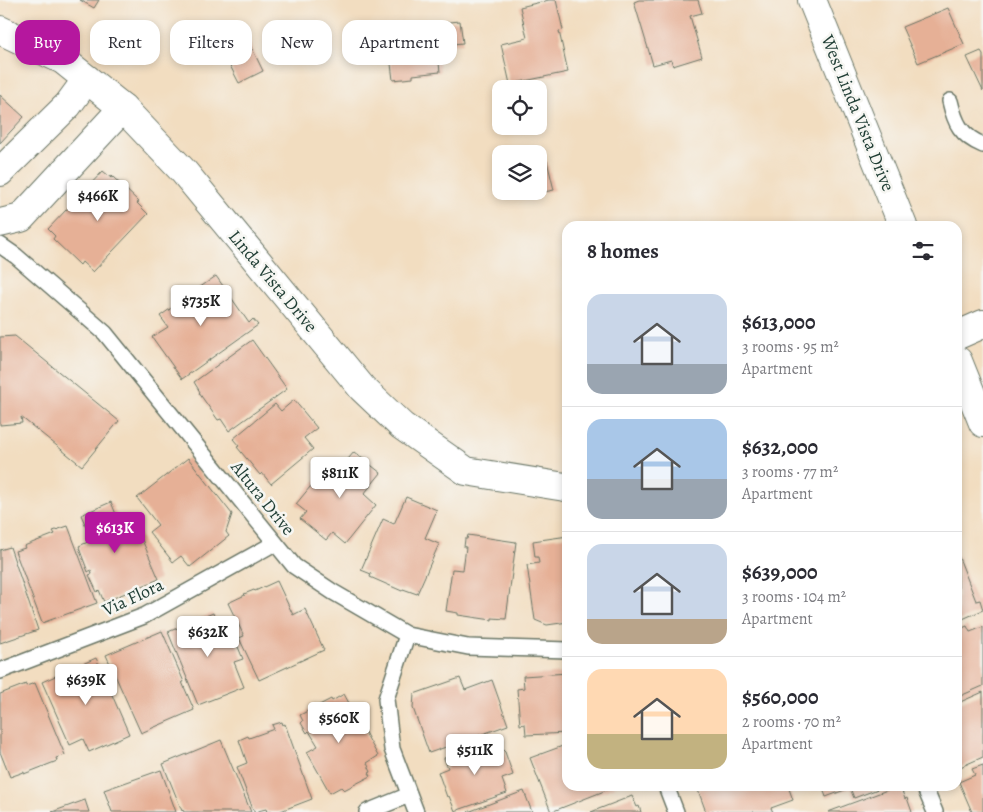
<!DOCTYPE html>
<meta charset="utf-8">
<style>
:root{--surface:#fff;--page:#f2f2f3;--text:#2b2b33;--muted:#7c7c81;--line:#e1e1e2;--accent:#b5179e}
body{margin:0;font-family:Alegreya,serif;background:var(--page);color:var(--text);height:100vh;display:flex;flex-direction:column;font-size:19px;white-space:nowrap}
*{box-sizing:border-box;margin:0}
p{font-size:16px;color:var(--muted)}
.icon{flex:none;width:28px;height:28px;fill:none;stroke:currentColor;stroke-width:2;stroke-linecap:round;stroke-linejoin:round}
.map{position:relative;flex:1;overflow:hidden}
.details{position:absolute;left:562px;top:221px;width:400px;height:570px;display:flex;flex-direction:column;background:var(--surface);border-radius:15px;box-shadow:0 2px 8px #0003}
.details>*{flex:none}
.hud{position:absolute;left:15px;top:20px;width:472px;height:45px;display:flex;gap:10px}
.tools{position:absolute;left:492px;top:80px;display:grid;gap:10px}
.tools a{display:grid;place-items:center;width:55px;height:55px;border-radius:10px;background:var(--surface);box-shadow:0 2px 8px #0003;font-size:25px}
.price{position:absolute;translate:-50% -42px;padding:0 11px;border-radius:5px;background:#fff;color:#222;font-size:16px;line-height:32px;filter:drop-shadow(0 1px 2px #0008)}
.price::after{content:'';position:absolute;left:50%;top:30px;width:15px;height:11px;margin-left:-8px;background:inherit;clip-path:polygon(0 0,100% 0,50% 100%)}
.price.selected{background:var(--accent);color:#fff}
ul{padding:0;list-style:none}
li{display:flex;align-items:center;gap:15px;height:125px;padding:0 25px}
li+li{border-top:1px solid var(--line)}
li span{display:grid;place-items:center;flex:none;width:140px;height:100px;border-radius:15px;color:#555}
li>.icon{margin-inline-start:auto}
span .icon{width:60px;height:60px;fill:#fffc;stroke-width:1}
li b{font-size:21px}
h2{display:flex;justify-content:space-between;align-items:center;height:60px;padding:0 25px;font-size:21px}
.tag{padding:0 18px;border-radius:15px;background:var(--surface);box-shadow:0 2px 8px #0003;font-size:18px;line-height:45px}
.tag.selected{background:var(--accent);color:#fff}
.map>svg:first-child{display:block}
.building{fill:#e6b096}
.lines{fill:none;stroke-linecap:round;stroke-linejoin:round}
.service-casing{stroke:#697565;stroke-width:18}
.minor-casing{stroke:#697565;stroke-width:30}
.tertiary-casing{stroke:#697565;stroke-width:30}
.secondary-casing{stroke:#697565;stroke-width:30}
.service{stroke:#fff;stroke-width:15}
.minor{stroke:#fff;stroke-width:28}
.tertiary{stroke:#fff;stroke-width:28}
.secondary{stroke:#fff;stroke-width:28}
.labels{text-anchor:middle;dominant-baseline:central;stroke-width:5;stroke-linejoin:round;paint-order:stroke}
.street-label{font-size:18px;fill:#1f3d34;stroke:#f6f6f2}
</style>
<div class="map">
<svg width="983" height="812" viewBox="0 0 983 812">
<rect width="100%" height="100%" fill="#f6f6f2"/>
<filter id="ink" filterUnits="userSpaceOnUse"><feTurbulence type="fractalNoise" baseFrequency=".02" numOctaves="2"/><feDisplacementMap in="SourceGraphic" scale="10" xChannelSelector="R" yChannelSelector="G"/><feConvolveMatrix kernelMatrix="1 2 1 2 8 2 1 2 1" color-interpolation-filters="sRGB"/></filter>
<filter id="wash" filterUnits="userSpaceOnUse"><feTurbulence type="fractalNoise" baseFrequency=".0096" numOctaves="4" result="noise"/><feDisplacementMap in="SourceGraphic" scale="20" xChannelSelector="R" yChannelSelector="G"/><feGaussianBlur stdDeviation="1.12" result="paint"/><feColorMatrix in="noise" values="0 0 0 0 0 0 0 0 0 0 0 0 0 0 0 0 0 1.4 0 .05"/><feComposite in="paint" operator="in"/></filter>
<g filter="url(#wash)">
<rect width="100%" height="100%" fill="#f2ddc0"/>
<g id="blocks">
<g class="building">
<polygon points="80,0 99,0 94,8"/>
<polygon points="549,0 556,0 563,30 559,31 568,72 510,84 501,44 527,38 520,7"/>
<polygon points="639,0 698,0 702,13 690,16 702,57 673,66 671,60 653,65 634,2"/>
<polygon points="948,8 964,44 918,63 902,27"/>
<polygon points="460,21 463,43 442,45 440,23"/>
<polygon points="435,26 440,72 413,75 413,78 393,80 387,32"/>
<polygon points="247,38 263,71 239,83 222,50"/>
<polygon points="981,51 983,54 983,91 967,57"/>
<polygon points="0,95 24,117 0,143"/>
<polygon points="547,161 554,190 524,196 523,191 539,191 539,163"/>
<polygon points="103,171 111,178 112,176 139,202 137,203 148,214 93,272 82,262 80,265 53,239 55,236 48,229"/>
<polygon points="216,276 249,323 253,319 258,325 182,379 152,337 168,327 160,316 180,302 179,299 187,293 189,295"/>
<polygon points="15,336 119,421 82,466 21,417 22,423 0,425 0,337"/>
<polygon points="252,340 287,389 229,431 221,419 218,420 199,393 200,392 194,382"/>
<polygon points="294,400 317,428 304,438 313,449 271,484 262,473 260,475 237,447 239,446 233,439 275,404 281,411"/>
<polygon points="354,452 381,473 364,494 376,505 345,544 332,533 326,540 300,519 306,512 296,504 329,464 338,471"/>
<polygon points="188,458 232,514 226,532 229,536 190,567 181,556 173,562 149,532 158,525 137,498"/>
<polygon points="406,497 437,510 425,538 439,544 417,594 403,589 402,591 370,577 371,574 361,570 383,519 394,524"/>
<polygon points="111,502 120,524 133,519 159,579 104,602 99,590 97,592 89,575 92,574 91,570 88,572 79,548 80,548 79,546 92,540 81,515"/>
<polygon points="68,526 97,603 42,623 15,551 25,548 24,546 55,534 53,531"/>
<polygon points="468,535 516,542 506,619 492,618 492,620 458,615 458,613 446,611 452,569 463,570 466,547 464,547 465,539 467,539"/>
<polygon points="568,536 568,622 547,625 535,620 527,565 539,563 538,557 535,557 533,541"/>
<polygon points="10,547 38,630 0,643 0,550"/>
<polygon points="958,555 976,601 980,600 983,610 958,621"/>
<polygon points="277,581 293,615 305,609 324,650 259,680 239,638 244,636 228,603 245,595 244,594 254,590 255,591"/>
<polygon points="213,613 217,624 227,620 243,659 234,662 244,687 198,705 168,632"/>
<polygon points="967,626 970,632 983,627 983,686 958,697 958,630"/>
<polygon points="162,631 184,682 182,682 194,710 141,733 106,655"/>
<polygon points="96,658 129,734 89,752 83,739 70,745 42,682"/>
<polygon points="568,673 568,733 526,735 525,724 520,725 517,689 524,688 523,676"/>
<polygon points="460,678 465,690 492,680 508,725 429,753 413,708 414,694"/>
<polygon points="35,683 65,755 56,758 57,761 24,774 24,772 10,777 0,752 0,694 26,684 26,686"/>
<polygon points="983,692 983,757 958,768 958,703"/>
<polygon points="344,694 378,756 367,763 371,772 369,773 371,776 344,790 341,787 330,793 307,752 318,746 309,731 307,733 301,723 303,721 300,715 331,699 332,701"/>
<polygon points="282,722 283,725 285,724 312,799 278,812 267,812 266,809 254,812 237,767 247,763 239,740 248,736 249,738 274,729 272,725"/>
<polygon points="221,740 251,812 184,812 183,810 182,811 163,764"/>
<polygon points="484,744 488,755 504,749 513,775 502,779 507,793 455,811 449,796 447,797 438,772 448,768 444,758"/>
<polygon points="568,744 568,786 617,786 551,812 530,758"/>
<polygon points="983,765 983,812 972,812 959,782 975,775 972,769"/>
<polygon points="161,770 176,812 112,812 104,790"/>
<polygon points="708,786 788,786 793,800 771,808 773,812 706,812 698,790"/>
<polygon points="822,786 886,786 854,798 850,788 826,797"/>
<polygon points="898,786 900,786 905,799 907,798 912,812 828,812"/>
<polygon points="524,791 532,812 468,812"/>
<polygon points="632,796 637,807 639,806 641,812 591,812"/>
<polygon points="85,800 89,812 52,812"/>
</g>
</g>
</g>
<g filter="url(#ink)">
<use href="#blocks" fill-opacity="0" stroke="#697565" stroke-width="1"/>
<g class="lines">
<g class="service-casing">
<g id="service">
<path d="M950 101C955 123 961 136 983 145"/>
<polyline points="0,245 16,256 105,333 294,566 333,592 407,635 468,647 568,650"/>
<polyline points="407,635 386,699 392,749 416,812"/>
<polyline points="0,671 144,616 275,543"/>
<polyline points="666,786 676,812"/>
<polyline points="924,786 935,812"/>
<polyline points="367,812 409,795"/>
</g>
</g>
<g class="minor-casing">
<g id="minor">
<polyline points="0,172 68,105 87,79"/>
<polyline points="0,223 21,218 123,108"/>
<polyline points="958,335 983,324"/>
</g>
</g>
<g class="tertiary-casing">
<polyline id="tertiary" points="0,30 63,60 123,108 184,172 362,388 402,426 466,471 565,487 568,486"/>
</g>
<g class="secondary-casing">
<g id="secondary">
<polyline points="812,0 903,226"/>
<polyline points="958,361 983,423"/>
</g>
</g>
<use href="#service" class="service"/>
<use href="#minor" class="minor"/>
<use href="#tertiary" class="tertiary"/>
<use href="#secondary" class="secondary"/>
</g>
</g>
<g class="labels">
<g class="street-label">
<text transform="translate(858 113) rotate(68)">West Linda Vista Drive</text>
<text transform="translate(273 281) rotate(50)">Linda Vista Drive</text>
<text transform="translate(263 498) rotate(51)">Altura Drive</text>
<text transform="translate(133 597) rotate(-25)">Via Flora</text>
</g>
</g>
</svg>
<div class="tools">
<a><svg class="icon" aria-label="locate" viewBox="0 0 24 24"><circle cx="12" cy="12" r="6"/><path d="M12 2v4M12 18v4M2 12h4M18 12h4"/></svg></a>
<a><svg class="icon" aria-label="layers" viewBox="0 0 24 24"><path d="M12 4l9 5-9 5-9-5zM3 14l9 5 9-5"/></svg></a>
</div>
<b class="price" style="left:98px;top:222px">$466K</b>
<b class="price" style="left:201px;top:327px">$735K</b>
<b class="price" style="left:340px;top:499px">$811K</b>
<b class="price selected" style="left:115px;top:554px">$613K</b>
<b class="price" style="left:208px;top:658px">$632K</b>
<b class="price" style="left:86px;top:706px">$639K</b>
<b class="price" style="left:339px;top:744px">$560K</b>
<b class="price" style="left:475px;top:776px">$511K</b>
<div class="hud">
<a class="tag selected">Buy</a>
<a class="tag">Rent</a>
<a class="tag">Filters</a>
<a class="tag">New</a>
<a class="tag">Apartment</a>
</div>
<section class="details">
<h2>8 homes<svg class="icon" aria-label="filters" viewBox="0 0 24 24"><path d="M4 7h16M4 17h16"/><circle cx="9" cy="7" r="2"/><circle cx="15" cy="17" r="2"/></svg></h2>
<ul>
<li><span style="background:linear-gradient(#c9d6e8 70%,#9aa5b1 0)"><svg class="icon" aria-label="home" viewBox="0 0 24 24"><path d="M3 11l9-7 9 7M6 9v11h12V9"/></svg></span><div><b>$613,000</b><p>3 rooms · 95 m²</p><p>Apartment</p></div></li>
<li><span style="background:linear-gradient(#a9c7e8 60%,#9aa5b1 0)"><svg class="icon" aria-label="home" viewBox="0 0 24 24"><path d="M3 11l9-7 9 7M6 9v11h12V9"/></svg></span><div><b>$632,000</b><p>3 rooms · 77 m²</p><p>Apartment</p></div></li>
<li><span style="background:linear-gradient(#c9d6e8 75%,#b9a48a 0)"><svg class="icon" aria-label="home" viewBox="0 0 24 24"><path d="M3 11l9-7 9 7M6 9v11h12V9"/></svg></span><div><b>$639,000</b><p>3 rooms · 104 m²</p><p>Apartment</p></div></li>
<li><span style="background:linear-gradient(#ffd9b3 65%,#c2b280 0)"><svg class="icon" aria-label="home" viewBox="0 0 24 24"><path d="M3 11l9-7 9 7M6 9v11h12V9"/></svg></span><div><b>$560,000</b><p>2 rooms · 70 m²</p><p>Apartment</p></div></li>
</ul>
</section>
</div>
